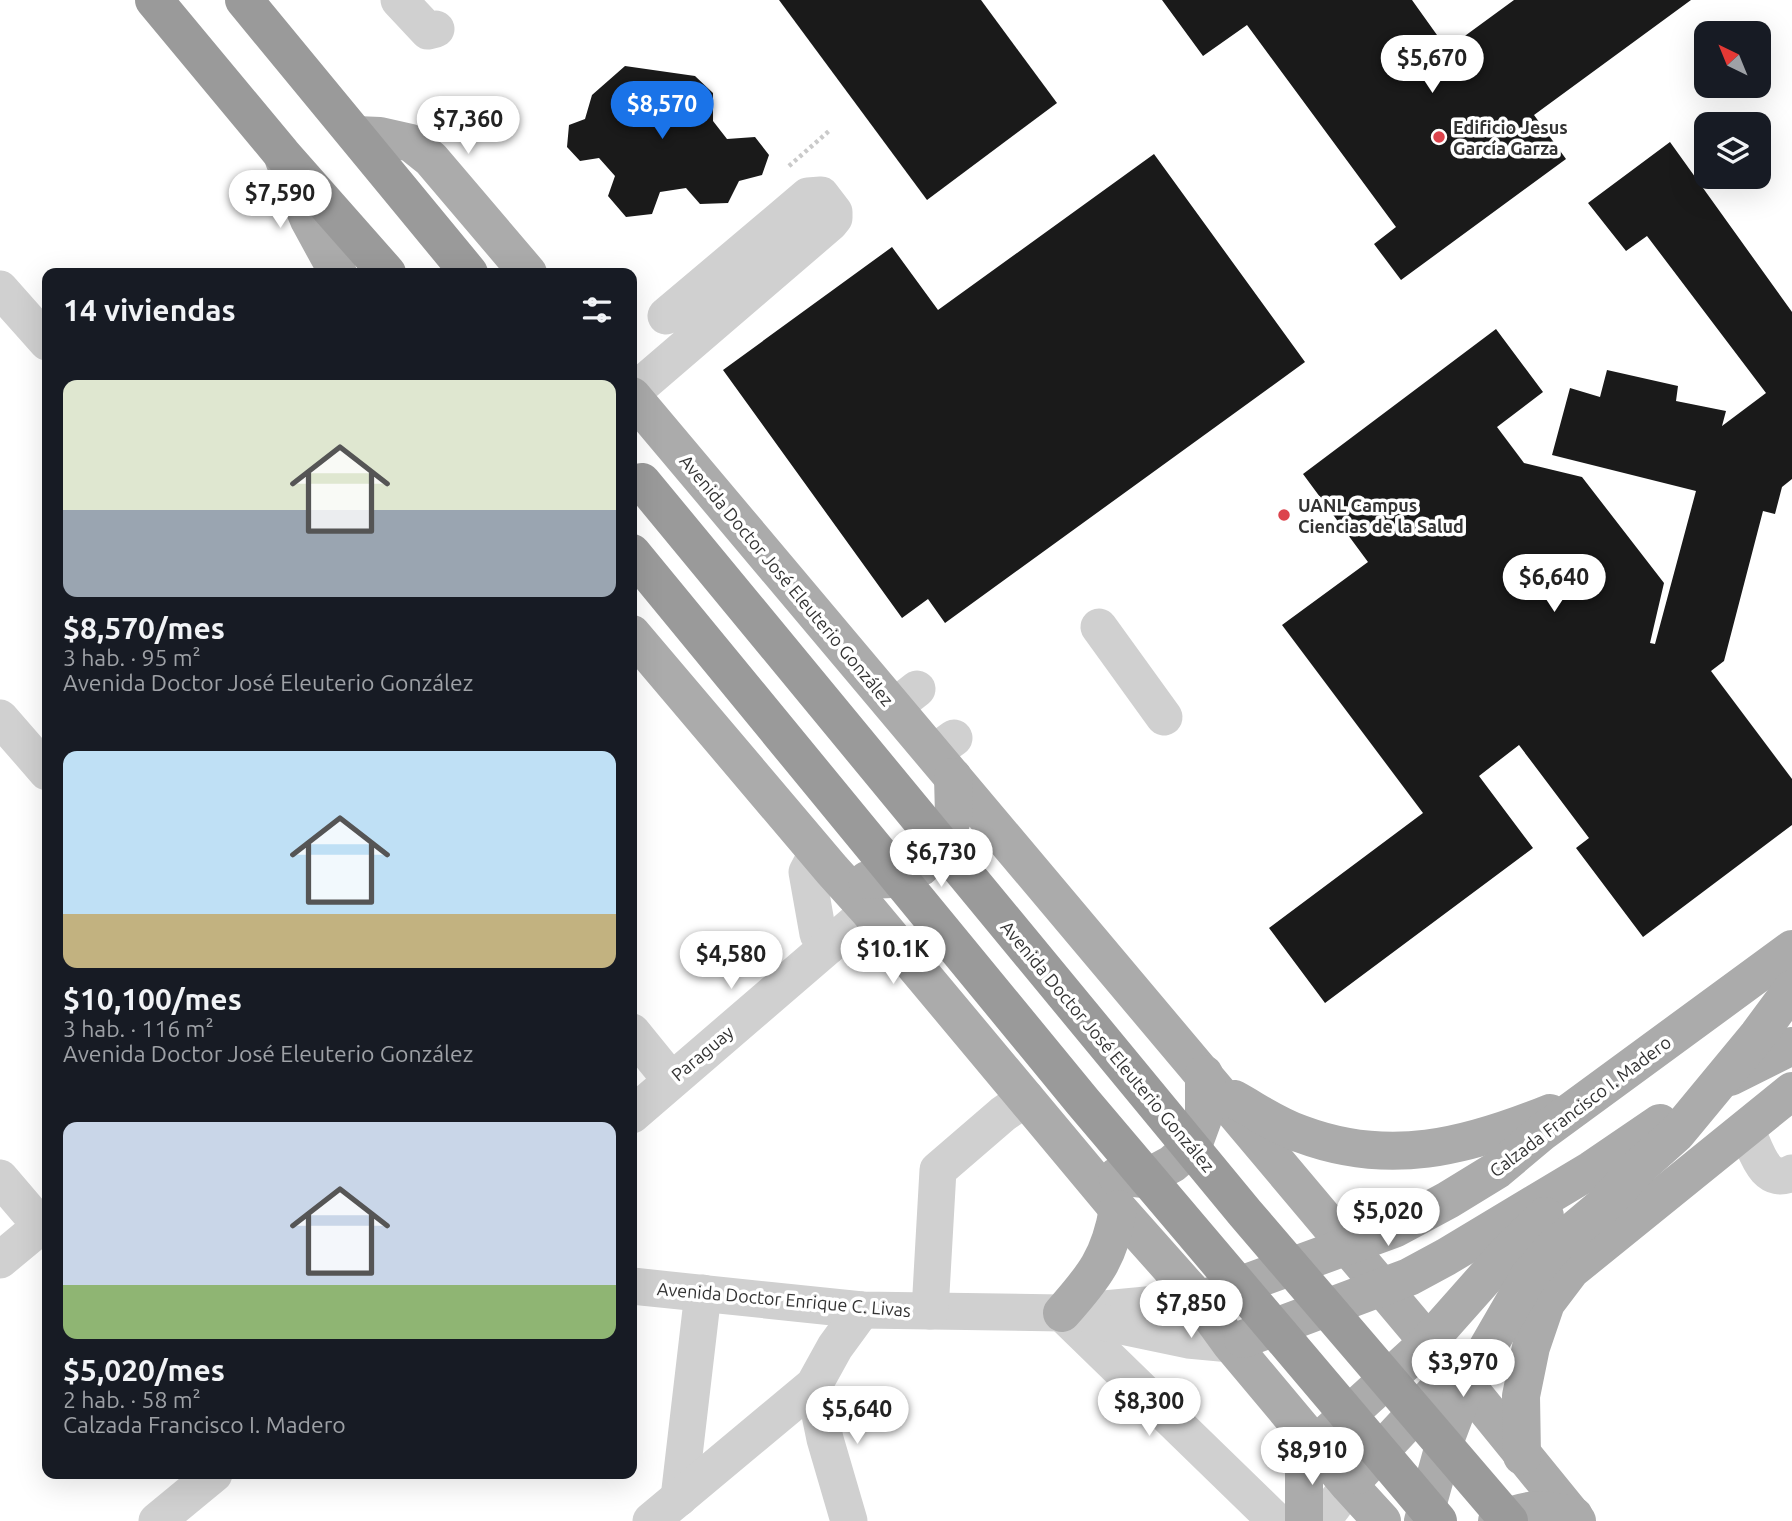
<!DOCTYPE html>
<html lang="es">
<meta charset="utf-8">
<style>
:root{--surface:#171b24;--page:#20242c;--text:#f1f3f6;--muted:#9ea1a6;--accent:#1a73e8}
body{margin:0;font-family:Ubuntu,sans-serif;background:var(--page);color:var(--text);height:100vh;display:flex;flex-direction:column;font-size:26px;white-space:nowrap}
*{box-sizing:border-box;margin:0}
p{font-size:23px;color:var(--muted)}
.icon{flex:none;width:38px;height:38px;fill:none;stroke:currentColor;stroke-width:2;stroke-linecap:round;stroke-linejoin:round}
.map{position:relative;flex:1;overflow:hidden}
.panel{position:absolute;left:42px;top:268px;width:595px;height:1211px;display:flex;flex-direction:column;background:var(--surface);border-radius:14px;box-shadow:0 7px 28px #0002}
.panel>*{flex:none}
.needle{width:46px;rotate:317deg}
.fabs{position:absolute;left:1694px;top:21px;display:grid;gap:14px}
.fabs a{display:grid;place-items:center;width:77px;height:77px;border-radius:14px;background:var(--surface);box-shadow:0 7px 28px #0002;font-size:35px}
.price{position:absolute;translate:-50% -60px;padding:0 16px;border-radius:24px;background:#fff;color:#222;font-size:23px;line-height:46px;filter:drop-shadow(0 2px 4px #0008)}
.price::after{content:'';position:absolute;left:50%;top:42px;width:21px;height:16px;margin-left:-10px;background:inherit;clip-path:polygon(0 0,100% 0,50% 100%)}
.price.active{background:var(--accent);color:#fff}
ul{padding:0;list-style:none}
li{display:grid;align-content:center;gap:14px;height:371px;padding:0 21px}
li span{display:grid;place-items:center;height:217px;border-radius:14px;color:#555}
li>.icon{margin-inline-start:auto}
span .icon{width:126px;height:126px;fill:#fffc;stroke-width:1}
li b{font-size:30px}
h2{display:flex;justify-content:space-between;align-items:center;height:84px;padding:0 21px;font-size:30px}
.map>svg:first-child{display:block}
.building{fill:#1a1a1a}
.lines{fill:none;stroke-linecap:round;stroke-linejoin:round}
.path{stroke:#cacaca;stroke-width:4.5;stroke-dasharray:3.5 3.5;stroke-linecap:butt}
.minor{stroke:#d0d0d0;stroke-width:37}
.major{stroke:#ababab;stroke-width:38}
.highway{stroke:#9a9a9a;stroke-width:38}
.highway-bridge{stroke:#9a9a9a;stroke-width:38}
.poi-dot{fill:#dc434c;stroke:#fff;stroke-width:2.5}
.labels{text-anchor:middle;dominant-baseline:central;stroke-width:7;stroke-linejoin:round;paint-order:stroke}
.poi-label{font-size:18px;font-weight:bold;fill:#333;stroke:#fff;text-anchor:start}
.street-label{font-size:18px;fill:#333;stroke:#fff}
</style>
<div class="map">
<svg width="1792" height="1521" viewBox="0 0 1792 1521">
<rect width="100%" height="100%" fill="#fff"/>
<g class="building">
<polygon points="779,0 981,0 1057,103 927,200"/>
<polygon points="1162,0 1412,0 1447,49 1514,0 1691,0 1534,115 1566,159 1401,280 1374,244 1396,227 1247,25 1203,56"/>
<polygon points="625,66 695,76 713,93 713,121 727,139 755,137 769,155 762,175 739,181 728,203 700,204 686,188 660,192 652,214 626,217 608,196 615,176 599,158 580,161 567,147 569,125 585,119 592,95"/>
<polygon points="1670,142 1792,312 1792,479 1782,487 1775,514 1763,511 1724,661 1711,671 1792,779 1792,825 1643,937 1576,848 1589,838 1519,745 1479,776 1533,848 1325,1003 1269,928 1423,813 1282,625 1368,562 1303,474 1496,329 1543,392 1497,427 1524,463 1582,477 1664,583 1650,643 1655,644 1696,491 1552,455 1570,388 1600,397 1607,370 1678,386 1676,401 1726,411 1722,426 1766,393 1647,236 1626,251 1588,203"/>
<polygon points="1154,154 1305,362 945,623 928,599 902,618 723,370 892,247 938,310"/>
</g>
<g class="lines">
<polyline class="path" points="789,166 829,131"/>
<g class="minor">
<polyline points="399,0 428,31 436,29"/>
<polyline points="0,289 47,342"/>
<polyline points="632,393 830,223 834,218 834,212 821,195 808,196 666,316"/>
<polyline points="1099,627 1164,717"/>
<polyline points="894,707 917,689"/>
<polyline points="0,718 47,772"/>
<polyline points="933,753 954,738"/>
<polyline points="817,853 807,872 818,934 828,946"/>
<polyline points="632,1032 671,1080"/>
<polyline points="632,1115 869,911"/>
<path d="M1746 1129C1756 1149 1764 1187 1792 1173"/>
<polyline points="0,1178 41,1226 0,1260"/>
<polyline points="632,1286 862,1310 1062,1313 1199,1300"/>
<polyline points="930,1311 938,1170 1003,1114 1026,1098"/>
<polyline points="1062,1313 1276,1521"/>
<polyline points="1097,1321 1188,1340 1231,1344"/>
<polyline points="814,1385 825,1439 849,1521"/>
<polyline points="679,1498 703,1293"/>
<polyline points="157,1521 214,1474"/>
<polyline points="651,1521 814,1385 835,1347 862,1310"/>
<polyline points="1322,1521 1349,1485"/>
</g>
<g class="major">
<polyline points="356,135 380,136 411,143 431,159 528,273"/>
<polyline points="284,160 309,220 338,273"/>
<polyline points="632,396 1428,1342 1455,1371 1577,1521"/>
<polyline points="632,634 832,870 869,911 1118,1209 1199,1300 1231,1344 1349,1485 1382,1521"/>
<polyline points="867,880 892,879 921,867 942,844 954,815 953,777"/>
<polyline points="1730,1077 1792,1046"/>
<path d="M1234 1099C1256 1111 1277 1126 1301 1134 1389 1167 1466 1147 1550 1113"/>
<polyline points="1117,1176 1144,1179 1172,1164 1193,1146 1204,1116 1204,1074"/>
<polyline points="1208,1297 1394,1229 1448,1200 1497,1170 1541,1133 1792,949"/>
<path d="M1062 1313C1094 1277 1110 1257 1118 1209"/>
<polyline points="1243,1339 1409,1277 1446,1257 1591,1170 1660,1123"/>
<polyline points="1522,1456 1521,1396 1531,1347 1546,1303 1571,1270 1792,1091"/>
<polyline points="1358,1475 1455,1371 1470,1361"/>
<polyline points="1304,1521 1304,1470 1316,1444 1428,1342 1507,1253 1545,1216"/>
<polyline points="1423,1521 1446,1438 1466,1385 1529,1276 1554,1247 1604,1205 1639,1167 1677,1133 1758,1035 1792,989"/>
<path d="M1497 1521C1527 1508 1542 1507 1574 1516"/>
</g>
<g class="highway">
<polyline points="154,0 282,154 387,273"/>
<polyline points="244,0 469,273"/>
</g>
<g class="highway-bridge">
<polyline points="642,482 1245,1213 1509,1521"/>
<polyline points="632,553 1083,1102 1438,1521"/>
</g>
</g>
<g class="poi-dot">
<circle cx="1439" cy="137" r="7"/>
<circle cx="1284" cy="515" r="7"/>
</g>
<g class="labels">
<g class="poi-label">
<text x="1453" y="127">Edificio Jesus<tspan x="1453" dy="21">García Garza</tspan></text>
<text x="1298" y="505">UANL Campus<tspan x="1298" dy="21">Ciencias de la Salud</tspan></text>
</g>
<g class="street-label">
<text transform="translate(787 580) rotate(50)">Avenida Doctor José Eleuterio González</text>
<text transform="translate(1108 1046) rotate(50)">Avenida Doctor José Eleuterio González</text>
<text transform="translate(702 1053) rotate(-40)">Paraguay</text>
<text transform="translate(1580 1106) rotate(-37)">Calzada Francisco I. Madero</text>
<text transform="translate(784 1299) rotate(5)">Avenida Doctor Enrique C. Livas</text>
</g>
</g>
</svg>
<div class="fabs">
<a><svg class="needle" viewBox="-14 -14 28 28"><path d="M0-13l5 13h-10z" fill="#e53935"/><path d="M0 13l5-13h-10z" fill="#9ea1a6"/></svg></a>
<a><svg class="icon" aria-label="layers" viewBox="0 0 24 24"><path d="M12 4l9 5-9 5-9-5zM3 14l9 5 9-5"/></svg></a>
</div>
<b class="price" style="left:1432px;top:95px">$5,670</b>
<b class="price active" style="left:662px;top:141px">$8,570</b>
<b class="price" style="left:468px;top:156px">$7,360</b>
<b class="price" style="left:280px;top:230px">$7,590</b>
<b class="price" style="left:1554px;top:614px">$6,640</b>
<b class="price" style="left:941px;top:889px">$6,730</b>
<b class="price" style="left:893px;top:986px">$10.1K</b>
<b class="price" style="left:731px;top:991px">$4,580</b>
<b class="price" style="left:1388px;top:1248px">$5,020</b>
<b class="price" style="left:1191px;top:1340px">$7,850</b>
<b class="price" style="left:1463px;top:1399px">$3,970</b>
<b class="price" style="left:1149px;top:1438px">$8,300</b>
<b class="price" style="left:857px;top:1446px">$5,640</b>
<b class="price" style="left:1312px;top:1487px">$8,910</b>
<section class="panel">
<h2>14 viviendas<svg class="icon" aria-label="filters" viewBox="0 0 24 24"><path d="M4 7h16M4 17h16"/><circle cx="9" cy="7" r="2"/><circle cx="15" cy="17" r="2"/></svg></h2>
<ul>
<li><span style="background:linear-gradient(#dfe7d0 60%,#9aa5b1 0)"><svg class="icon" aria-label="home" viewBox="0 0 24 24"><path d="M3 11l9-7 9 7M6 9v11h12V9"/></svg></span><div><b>$8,570/mes</b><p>3 hab. · 95 m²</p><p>Avenida Doctor José Eleuterio González</p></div></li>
<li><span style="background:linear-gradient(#bfe0f5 75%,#c2b280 0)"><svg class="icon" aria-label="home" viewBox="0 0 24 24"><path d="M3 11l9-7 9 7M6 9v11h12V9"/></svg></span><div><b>$10,100/mes</b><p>3 hab. · 116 m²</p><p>Avenida Doctor José Eleuterio González</p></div></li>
<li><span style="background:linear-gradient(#c9d6e8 75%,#8fb573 0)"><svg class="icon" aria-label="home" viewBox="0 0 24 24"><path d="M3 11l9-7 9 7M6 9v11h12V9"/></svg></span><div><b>$5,020/mes</b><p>2 hab. · 58 m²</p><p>Calzada Francisco I. Madero</p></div></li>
</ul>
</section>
</div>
